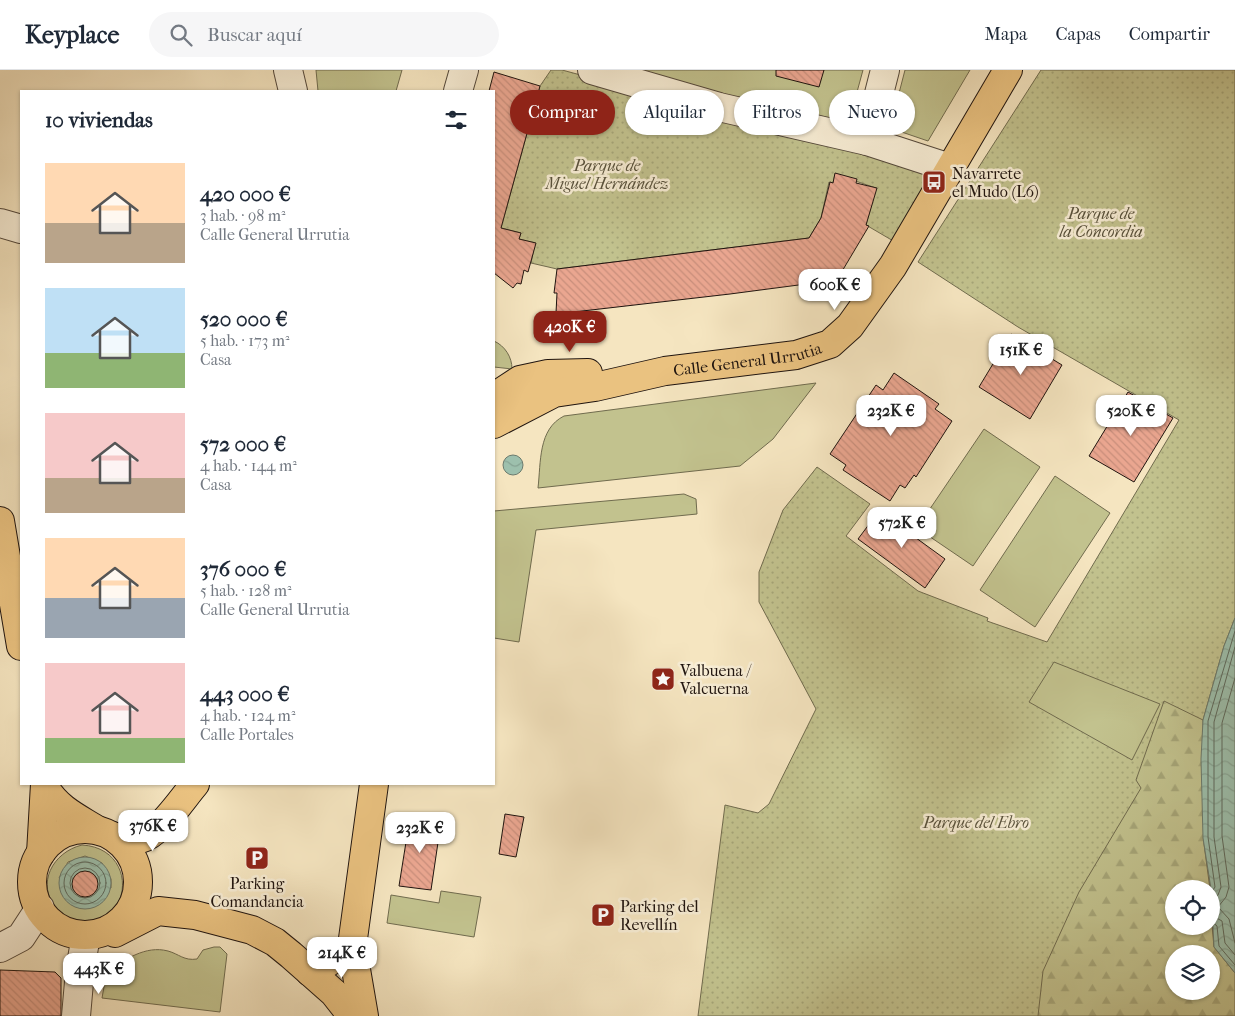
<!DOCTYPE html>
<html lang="es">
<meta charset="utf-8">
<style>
:root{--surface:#fff;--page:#f6f6f7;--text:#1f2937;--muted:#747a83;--line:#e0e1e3;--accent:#8f2418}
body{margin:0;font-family:"IM FELL French Canon",serif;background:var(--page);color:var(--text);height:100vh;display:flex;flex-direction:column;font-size:19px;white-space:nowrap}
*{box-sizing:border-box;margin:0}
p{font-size:16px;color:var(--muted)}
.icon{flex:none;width:28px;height:28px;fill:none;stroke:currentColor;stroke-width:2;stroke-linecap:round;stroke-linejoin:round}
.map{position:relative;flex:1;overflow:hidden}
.side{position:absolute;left:20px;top:20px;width:475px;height:695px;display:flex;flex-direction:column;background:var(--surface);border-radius:0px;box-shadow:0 1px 4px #0004}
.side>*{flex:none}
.top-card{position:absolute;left:510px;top:20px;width:475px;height:45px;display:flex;gap:10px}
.tools{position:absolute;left:1165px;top:810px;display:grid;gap:10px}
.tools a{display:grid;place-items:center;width:55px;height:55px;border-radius:50%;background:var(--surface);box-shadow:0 1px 4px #0004;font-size:25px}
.price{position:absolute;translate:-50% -42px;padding:0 11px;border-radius:10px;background:#fff;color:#222;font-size:16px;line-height:32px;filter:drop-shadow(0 1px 2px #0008)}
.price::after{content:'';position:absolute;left:50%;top:30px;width:15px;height:11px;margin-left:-8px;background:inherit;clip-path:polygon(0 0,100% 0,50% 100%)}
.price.selected{background:var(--accent);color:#fff}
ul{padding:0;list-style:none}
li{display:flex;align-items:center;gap:15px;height:125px;padding:0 25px}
li span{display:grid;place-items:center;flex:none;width:140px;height:100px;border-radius:0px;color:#555}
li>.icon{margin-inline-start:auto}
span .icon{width:60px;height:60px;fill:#fffc;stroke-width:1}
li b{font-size:21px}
h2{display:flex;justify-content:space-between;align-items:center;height:60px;padding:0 25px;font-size:21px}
.chip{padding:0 18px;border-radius:22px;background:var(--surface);box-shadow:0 1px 4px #0004;font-size:18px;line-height:45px}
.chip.selected{background:var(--accent);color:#fff}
header{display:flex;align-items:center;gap:30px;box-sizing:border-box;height:70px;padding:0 25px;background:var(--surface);border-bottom:1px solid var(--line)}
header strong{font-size:24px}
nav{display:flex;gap:28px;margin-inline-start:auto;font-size:18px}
.search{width:350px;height:45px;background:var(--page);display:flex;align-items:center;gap:12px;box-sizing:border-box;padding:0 18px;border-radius:28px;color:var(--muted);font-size:19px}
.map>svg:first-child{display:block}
.grass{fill:url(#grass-dots);stroke:#706b4e;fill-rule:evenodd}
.forest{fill:url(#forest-firs);stroke:#706b4e;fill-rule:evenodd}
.garden{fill:#c2c28e;stroke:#706b4e;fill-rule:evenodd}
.water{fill:url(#water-waves);stroke:#6b7b6e}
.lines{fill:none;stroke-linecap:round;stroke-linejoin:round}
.shore{stroke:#5e6a5e;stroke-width:1}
.building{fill:url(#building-back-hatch);stroke:#1f140f}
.minor-casing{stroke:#54483b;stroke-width:30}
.major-casing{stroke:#1f140f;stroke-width:30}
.minor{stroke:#f8eed6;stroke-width:28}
.major{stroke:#eac280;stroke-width:28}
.labels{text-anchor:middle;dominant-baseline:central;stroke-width:5;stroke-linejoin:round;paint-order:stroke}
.park-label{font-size:16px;font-style:italic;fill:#58513b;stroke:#f8eed6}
.poi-label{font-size:16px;fill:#1f140f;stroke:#f8eed6;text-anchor:start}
.street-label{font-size:16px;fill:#1f140f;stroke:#f8eed6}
</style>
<header>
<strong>Keyplace</strong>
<div class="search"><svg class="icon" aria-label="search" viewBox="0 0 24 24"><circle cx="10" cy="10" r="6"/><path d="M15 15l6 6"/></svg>Buscar aquí</div>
<nav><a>Mapa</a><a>Capas</a><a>Compartir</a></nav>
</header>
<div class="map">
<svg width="1235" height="946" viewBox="0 0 1235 946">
<defs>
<pattern id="grass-dots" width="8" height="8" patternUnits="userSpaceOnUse" patternTransform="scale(1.25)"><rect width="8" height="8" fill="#c2c28e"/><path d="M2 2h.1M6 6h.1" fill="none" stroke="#a6a679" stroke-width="1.8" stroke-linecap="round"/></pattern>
<pattern id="forest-firs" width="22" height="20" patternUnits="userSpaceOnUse" patternTransform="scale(1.25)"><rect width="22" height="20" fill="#c2c28e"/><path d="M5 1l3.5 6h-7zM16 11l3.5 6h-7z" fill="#a6a679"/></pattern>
<pattern id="water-waves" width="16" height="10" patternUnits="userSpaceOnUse" patternTransform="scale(1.25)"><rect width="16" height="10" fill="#9dc0ad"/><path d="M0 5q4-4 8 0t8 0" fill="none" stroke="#87a494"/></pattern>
<pattern id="building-back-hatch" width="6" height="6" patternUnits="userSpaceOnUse" patternTransform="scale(1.25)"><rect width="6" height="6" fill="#eaa690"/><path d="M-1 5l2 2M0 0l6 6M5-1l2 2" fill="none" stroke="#c88e7b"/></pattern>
</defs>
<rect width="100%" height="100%" fill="#f5e5c0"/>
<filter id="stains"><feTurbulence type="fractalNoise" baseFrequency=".004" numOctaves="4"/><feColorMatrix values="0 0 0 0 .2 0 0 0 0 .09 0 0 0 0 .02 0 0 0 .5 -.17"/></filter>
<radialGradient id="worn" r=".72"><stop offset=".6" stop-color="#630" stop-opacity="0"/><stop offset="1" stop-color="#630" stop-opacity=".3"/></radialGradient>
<g class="grass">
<polygon points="551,0 562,0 937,101 895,172 866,155 876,118 835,104 833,113 829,112 821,148 809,168 557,199 531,193 535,173 519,169 521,163 501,158 540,16"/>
<path d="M1041 0H1235V548L1224 576 1203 650 1210 819H1174V856H1211V844L1214 877 1235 903V946H698L725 735 758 743 769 734 816 639 759 532V502L783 440 817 397 870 434 846 466 918 521 988 548 987 551 1047 572 1179 350 1018 257 918 192ZM1174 884H1211V921H1174Z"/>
</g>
<path class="forest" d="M1164 631 1203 650 1204 774 1210 819H1174V856H1211V844L1214 877 1235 903V946H1038L1043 901 1079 822 1141 718 1136 710ZM1174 884H1211V921H1174Z"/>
<g class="garden">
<polygon points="316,0 402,0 396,21 318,21"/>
<polygon points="587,0 863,0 845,66"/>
<polygon points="905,0 970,0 928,71 890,58"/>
<path d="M494 271C505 276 512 287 512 299L494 297Z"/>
<path d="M816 313 773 369 740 396 538 418C541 392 538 359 564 346Z"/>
<polygon points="984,359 1040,397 973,496 917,458"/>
<polygon points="1055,406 1110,443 1035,557 980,520"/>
<polygon points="684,424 696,429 697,444 536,460 519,572 494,568 494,441"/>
<polygon points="1054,592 1160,634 1132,690 1029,632"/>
<path d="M82 775C137 778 134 852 85 851 74 851 64 847 57 839 35 814 53 782 82 775ZM85 786 102 793 111 809V818L59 808 68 792Z"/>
<polygon points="441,821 481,827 474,867 387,853 391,825 439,833"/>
<path d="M214 877H220L227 884 220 942 102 928 107 900C126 890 145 875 168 881 179 884 184 891 197 889L203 880Z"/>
</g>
<g class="water">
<circle cx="513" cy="395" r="10"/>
<polygon points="1235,548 1235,903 1214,877 1211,819 1203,768 1201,689 1203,650 1224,576"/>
<circle cx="85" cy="813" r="26"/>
</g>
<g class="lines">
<g class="shore">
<polyline points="1235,608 1222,653 1222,766 1229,817 1226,827 1218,837 1229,849 1235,873"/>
<circle cx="85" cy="813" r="21"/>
<circle cx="85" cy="813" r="15"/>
<polyline points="1211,823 1215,817 1208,767 1208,651 1235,561"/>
<polyline points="1211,830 1218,825 1221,817 1214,767 1214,652 1235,577"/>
<polyline points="1211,845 1222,851 1225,873 1235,885"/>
<polyline points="1211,851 1217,856 1219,876 1235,895"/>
</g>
</g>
<g class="building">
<polygon points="776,0 824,0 819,17 776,6"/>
<polygon points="494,2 540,16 501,158 521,163 519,169 536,173 528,202 524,200 521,214 517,213 513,218 494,203 494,21 489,21"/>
<polygon points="835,103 857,109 856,113 877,118 866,155 869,156 841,203 835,208 829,211 730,224 565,243 556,243 557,223 554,223 557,199 809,168 821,148 830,112 833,113"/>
<polygon points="1011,264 1062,295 1030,349 979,317"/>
<polygon points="894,303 939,334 935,339 952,351 916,407 914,405 905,418 900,415 890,431 843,400 846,395 830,384 876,315 883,320"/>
<polygon points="1128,322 1173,348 1134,412 1089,386"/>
<polygon points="879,441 945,489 925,518 858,469"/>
<polygon points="505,744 524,747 516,787 499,784"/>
<polygon points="410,747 441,752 431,820 399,816"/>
<circle cx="85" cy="814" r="13"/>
<polygon points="0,900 55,902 61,908 61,946 0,946"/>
</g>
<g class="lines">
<g class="minor-casing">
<g id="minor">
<polyline points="288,0 293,21"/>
<polyline points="592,0 719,37 867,71 950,98"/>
<polyline points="458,21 464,0"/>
<polyline points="867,71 885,0"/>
<polyline points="0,153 21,159"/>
<polyline points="0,878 21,867 40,838"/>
<polyline points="76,946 80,901 86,865"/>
</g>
</g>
<g class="major-casing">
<g id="major">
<polyline points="494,327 520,310 548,304 588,303"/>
<path id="s1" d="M494 354 554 323 595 317 665 301 796 285 830 274 850 256 893 196 1008 0"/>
<polyline points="0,451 21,576"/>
<path d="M46 719C58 739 78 748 97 760"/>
<circle cx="85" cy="812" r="53"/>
<path d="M112 766C121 769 131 771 140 769 159 765 182 729 195 714"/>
<polyline points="41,783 45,714"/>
<polyline points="115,863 158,841 195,845 252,860 275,872 291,885 334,923 352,946"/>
<polyline points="310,902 323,896 352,876"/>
<polyline points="364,946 352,876 374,714"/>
</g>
</g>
<use href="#minor" class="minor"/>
<use href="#major" class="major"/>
</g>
<defs>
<g id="bus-square" transform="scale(1.25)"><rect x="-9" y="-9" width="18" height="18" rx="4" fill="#8f2418" stroke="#f8eed6"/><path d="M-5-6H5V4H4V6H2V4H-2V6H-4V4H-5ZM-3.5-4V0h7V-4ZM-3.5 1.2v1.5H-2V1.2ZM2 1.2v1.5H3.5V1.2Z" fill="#fff"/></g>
<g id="sight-square" transform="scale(1.25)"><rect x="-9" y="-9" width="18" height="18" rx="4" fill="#8f2418" stroke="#f8eed6"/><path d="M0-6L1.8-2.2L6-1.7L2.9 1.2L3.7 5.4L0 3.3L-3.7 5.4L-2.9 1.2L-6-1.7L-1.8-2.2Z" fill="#fff"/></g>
<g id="parking-square" transform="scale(1.25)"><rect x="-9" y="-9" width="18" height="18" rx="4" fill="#8f2418" stroke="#f8eed6"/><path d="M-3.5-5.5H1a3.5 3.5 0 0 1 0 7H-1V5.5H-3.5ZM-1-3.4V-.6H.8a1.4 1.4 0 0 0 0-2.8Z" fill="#fff"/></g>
</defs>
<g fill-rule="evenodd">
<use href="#bus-square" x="934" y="112"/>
<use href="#sight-square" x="663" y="609"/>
<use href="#parking-square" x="257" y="788"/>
<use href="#parking-square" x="603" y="845"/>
</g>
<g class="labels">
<g class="park-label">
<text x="607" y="95">Parque de<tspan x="607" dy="18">Miguel Hernández</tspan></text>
<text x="1101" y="143">Parque de<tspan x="1101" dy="18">la Concordia</tspan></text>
<text x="976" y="752">Parque del Ebro</text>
</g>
<g class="poi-label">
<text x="952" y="103">Navarrete<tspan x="952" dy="18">el Mudo (L6)</tspan></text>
<text x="680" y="600">Valbuena /<tspan x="680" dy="18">Valcuerna</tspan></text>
<text x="257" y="813" text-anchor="middle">Parking<tspan x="257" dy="18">Comandancia</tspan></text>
<text x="620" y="836">Parking del<tspan x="620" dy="18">Revellín</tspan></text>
</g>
<g class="street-label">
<text stroke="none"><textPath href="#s1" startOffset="264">Calle General Urrutia</textPath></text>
</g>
</g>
<rect width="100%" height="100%" filter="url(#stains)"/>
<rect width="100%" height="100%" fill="url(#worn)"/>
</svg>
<div class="tools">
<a><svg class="icon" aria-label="locate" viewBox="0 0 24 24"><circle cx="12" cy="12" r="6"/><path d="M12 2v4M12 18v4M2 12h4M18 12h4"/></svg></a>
<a><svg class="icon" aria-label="layers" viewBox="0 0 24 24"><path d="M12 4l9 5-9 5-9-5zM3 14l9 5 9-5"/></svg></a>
</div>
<b class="price" style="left:835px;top:241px">600K €</b>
<b class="price selected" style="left:570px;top:283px">420K €</b>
<b class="price" style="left:1021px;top:306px">151K €</b>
<b class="price" style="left:891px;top:367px">232K €</b>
<b class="price" style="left:1131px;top:367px">520K €</b>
<b class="price" style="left:902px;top:479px">572K €</b>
<b class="price" style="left:153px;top:782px">376K €</b>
<b class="price" style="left:420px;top:784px">232K €</b>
<b class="price" style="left:342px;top:909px">214K €</b>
<b class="price" style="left:99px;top:925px">443K €</b>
<div class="top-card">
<a class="chip selected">Comprar</a>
<a class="chip">Alquilar</a>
<a class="chip">Filtros</a>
<a class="chip">Nuevo</a>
</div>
<section class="side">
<h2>10 viviendas<svg class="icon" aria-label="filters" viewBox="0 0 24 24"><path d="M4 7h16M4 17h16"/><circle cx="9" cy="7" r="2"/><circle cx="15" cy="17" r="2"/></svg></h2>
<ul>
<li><span style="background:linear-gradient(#ffd9b3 60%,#b9a48a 0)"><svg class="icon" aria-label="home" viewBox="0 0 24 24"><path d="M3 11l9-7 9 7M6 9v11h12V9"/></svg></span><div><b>420 000 €</b><p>3 hab. · 98 m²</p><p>Calle General Urrutia</p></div></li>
<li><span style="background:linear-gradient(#bfe0f5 65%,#8fb573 0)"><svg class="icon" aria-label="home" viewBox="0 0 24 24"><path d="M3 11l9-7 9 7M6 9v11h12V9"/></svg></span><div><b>520 000 €</b><p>5 hab. · 173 m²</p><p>Casa</p></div></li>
<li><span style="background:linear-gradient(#f6c9c9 65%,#b9a48a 0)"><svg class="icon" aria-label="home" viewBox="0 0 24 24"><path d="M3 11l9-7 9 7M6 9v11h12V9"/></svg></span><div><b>572 000 €</b><p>4 hab. · 144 m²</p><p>Casa</p></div></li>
<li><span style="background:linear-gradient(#ffd9b3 60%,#9aa5b1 0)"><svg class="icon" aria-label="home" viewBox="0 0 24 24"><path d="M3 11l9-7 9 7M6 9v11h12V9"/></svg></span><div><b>376 000 €</b><p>5 hab. · 128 m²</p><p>Calle General Urrutia</p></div></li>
<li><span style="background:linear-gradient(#f6c9c9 75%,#8fb573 0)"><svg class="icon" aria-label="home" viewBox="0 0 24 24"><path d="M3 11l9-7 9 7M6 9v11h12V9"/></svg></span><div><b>443 000 €</b><p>4 hab. · 124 m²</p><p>Calle Portales</p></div></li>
</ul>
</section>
</div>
